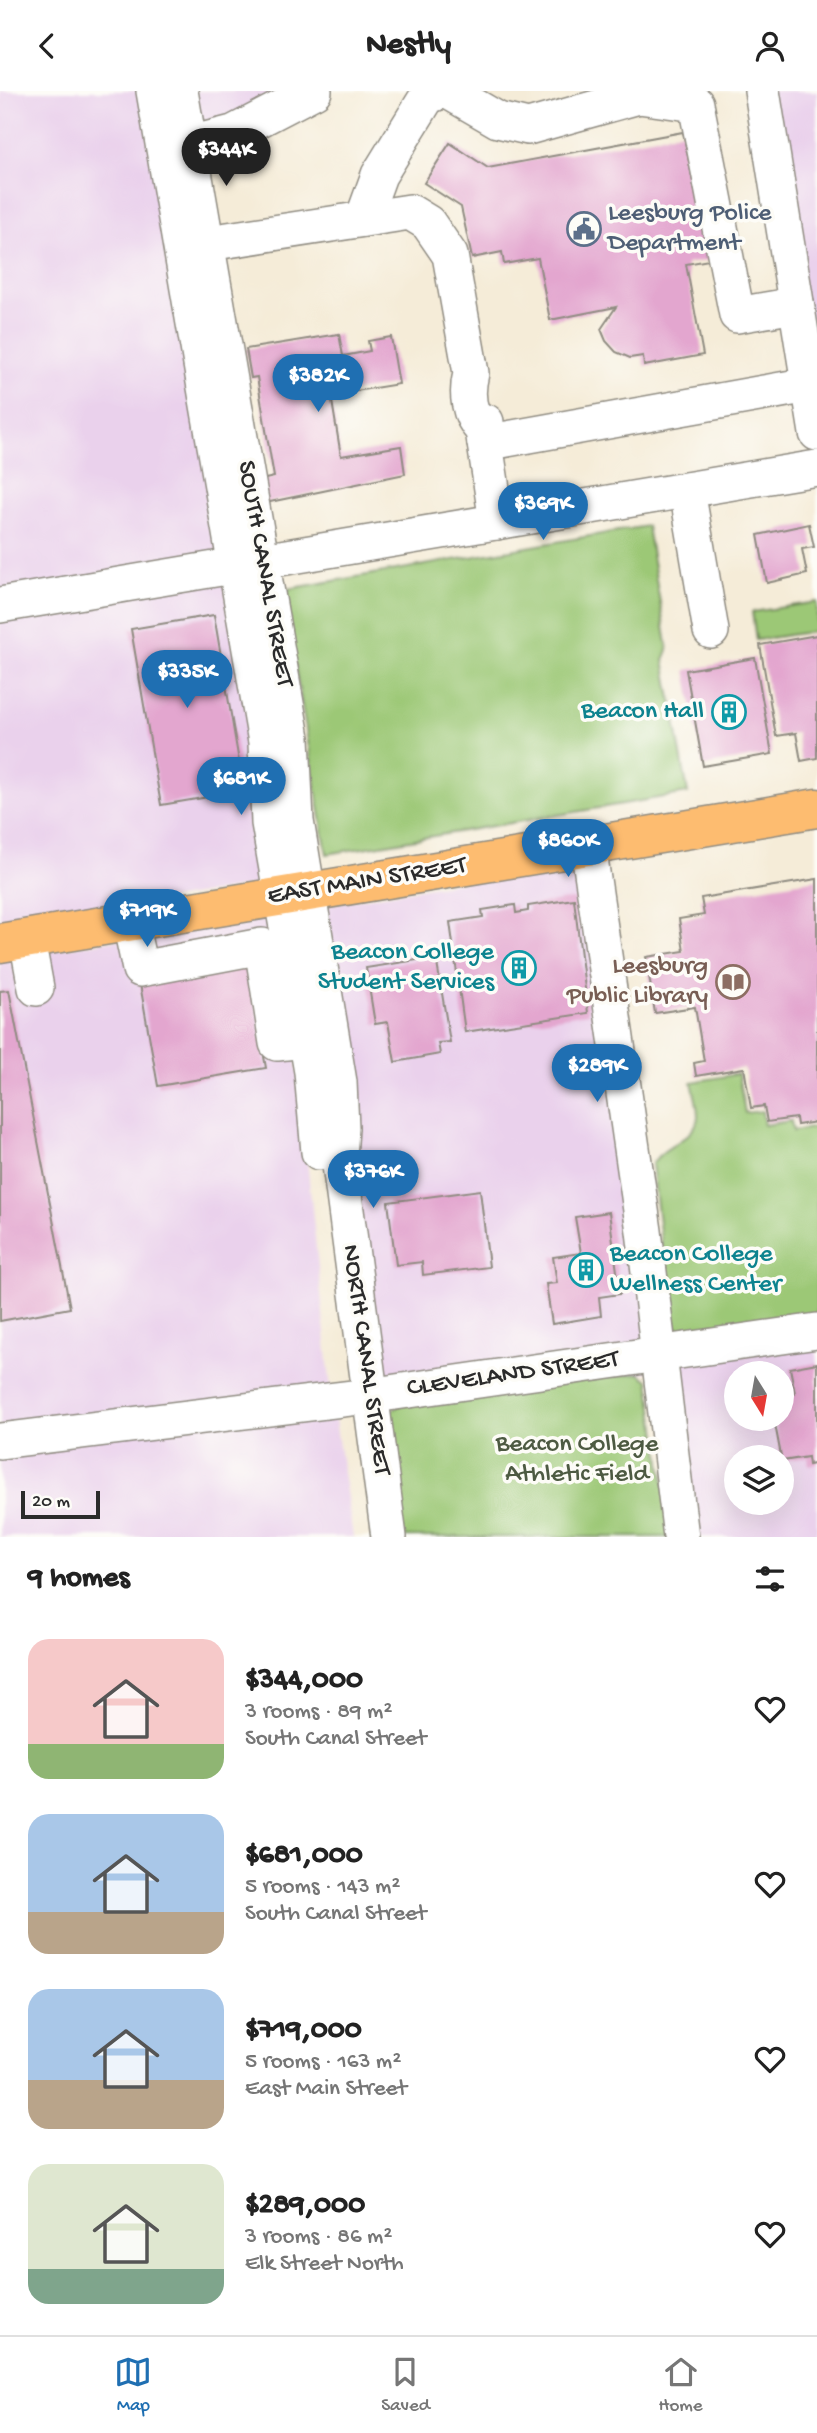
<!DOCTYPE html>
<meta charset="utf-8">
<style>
:root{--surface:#fff;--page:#f6f6f6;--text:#222;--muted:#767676;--line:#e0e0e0;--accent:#1f6fb2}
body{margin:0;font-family:"Gochi Hand",sans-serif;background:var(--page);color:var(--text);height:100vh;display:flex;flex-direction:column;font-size:26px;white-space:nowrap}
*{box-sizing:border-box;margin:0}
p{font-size:23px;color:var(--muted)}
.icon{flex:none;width:38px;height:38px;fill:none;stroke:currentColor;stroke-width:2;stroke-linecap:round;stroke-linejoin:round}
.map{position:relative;height:1446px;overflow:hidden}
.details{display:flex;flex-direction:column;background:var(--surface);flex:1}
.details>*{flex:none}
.needle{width:46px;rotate:169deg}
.controls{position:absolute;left:724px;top:1270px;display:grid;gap:14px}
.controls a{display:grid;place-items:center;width:70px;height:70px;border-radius:50%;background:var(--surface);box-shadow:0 7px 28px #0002;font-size:35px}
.scale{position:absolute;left:21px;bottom:18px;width:79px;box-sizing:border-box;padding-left:7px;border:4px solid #2b2b2b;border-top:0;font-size:19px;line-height:24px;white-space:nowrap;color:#2b2b2b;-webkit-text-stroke:5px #fdfcf7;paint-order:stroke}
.price{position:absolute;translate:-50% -60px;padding:0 16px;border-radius:24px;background:var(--accent);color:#fff;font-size:23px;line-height:46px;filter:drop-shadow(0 2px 4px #0008)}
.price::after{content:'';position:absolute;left:50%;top:42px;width:21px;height:16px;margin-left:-10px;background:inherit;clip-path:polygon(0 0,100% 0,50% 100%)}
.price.current{background:#222;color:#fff}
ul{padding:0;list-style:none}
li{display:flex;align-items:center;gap:21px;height:175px;padding:0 28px}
li span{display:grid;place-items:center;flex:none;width:196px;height:140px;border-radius:21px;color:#555}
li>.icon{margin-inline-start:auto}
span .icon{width:84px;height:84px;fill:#fffc;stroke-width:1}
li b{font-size:30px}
h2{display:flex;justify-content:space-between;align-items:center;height:84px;padding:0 28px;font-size:30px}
header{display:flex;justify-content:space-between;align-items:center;height:91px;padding:0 28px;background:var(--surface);font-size:32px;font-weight:700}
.tabs{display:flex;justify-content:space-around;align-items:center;height:98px;border-top:2px solid var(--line);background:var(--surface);font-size:19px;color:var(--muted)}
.tabs a{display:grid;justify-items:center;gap:4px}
.tabs .current{color:var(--accent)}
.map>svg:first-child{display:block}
.built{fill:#ead1ec;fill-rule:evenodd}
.green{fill:#9cc876;stroke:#647a50;stroke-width:2}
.building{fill:#e3a6cf}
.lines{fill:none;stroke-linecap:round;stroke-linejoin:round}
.minor-casing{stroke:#908c82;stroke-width:38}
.major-casing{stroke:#908c82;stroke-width:41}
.minor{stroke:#fff;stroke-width:35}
.major{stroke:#fdbc70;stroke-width:38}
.labels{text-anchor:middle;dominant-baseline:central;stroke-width:7;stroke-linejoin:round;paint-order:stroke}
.service-label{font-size:26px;fill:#4e5e75;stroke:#fdfcf7;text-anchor:start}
.street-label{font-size:26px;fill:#2b2b2b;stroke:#fdfcf7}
.culture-label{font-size:26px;fill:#0d838f;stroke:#fdfcf7;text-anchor:end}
.education-label{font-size:26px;fill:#785e54;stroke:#fdfcf7;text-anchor:end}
.park-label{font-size:26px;fill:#4d5a42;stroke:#fdfcf7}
</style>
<header><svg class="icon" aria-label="back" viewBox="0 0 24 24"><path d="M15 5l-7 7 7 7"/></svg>Nestly<svg class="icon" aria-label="person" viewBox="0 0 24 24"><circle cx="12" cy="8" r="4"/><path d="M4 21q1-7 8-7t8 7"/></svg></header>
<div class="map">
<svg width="817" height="1446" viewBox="0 0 817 1446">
<rect width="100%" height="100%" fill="#fdfcf7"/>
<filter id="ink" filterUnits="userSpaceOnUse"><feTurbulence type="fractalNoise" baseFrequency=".0143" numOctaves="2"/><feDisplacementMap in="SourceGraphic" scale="14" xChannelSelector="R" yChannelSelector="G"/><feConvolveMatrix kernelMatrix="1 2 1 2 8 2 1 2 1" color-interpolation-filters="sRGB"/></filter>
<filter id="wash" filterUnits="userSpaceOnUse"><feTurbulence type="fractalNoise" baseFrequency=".00686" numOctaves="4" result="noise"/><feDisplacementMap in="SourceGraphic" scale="28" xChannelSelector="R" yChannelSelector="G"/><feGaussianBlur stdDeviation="1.57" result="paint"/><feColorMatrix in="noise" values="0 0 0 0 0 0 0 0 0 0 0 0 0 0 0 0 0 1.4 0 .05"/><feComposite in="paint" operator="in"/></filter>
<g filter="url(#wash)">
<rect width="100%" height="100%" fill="#f5ecd8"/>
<g class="built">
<polygon points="0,0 140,0 252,652 267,792 0,837"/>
<polygon points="195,0 297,0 202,42"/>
<polygon points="753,0 817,0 817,381"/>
<path d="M586 770 655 1262 817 1240V1446H683L657 1280 383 1310 324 814ZM737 1283H782V1328H737ZM737 1367H782V1412H737Z"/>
<polygon points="272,823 298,983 332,1309 353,1446 0,1446 0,868"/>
</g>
<g class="green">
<polygon points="647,435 668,559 664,569 688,702 327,763 284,509 288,498"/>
<polygon points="817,511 817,540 756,549 752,521"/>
<path d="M738 983 745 1022 762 1020 764 1034 791 1030 793 1040 817 1036V1224L681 1243 670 1225 652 1073C663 1054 697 1048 698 1025 698 1014 694 1001 692 991Z"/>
<polygon points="639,1282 649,1289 672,1446 398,1446 388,1322 402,1313"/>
</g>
<g id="blocks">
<g class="building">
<polygon points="683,41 709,169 686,173 703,264 644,275 643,265 630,267 616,261 606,250 601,238 616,216 550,229 538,167 504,173 502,161 472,167 461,116 424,92 450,52 488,77"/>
<polygon points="339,243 343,265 370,260 368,250 391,246 399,293 331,304 341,365 401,355 405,383 265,412 261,389 274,386 257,286 251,287 246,258"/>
<polygon points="809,433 814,456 802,458 807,483 767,492 758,444"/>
<polygon points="214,524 244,700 161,714 131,538"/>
<polygon points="817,544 817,667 801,670 796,642 776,645 760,554"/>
<polygon points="755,567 772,663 703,675 686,579"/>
<polygon points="817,788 817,1031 797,1034 796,1027 767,1031 764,1015 751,1017 744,977 696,985 694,972 704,970 695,916 655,922 646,866 684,860 679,828 704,824 701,807"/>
<polygon points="574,808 588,922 465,941 450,831 483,826 482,819 515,814 516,822 528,820 528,815"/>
<polygon points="436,866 450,951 438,952 440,963 395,971 388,931 375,933 366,877"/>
<polygon points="248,874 266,977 158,995 140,893"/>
<polygon points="9,899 70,1217 0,1230 0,900"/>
<polygon points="480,1099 489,1176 423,1184 422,1171 396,1174 388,1111"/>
<polygon points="609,1121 620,1203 599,1206 601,1225 552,1233 546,1193 557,1192 553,1166 581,1162 575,1126"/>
<polygon points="817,1272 817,1372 809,1374 808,1366 782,1370 774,1328 782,1328 782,1304 795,1302 790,1277"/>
</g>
</g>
</g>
<g filter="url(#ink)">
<use href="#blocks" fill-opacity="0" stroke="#908c82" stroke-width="2"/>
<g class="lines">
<g class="minor-casing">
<g id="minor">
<polyline points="154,0 266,651 269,732 312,981 319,1061"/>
<polyline points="180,0 292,647 296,730 339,991 341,1037 339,1066 389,1446"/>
<polyline points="448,0 498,29 528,36 639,5 643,0"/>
<polyline points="762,0 817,342"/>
<polyline points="639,5 696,13 737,224 796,214"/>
<polyline points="190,53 233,42 314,0"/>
<polyline points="363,128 379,84 427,6 441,0"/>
<path d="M208 152 410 121 428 132 450 164 471 282C466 302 468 324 483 339"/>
<polyline points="486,331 483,339 497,431"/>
<polyline points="485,352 809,294"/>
<polyline points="687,399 711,540"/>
<polyline points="0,514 817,377"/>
<polyline points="588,754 644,1140 681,1446"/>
<polyline points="130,831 140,878 262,855 277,952 331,946"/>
<polyline points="27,848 36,897"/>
<polyline points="0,1350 368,1305 817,1240"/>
</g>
</g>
<g class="major-casing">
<polyline id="major" points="0,852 817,717"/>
</g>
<use href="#minor" class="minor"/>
<use href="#major" class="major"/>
</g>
</g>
<defs>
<g id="civic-ring" transform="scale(1.75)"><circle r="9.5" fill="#fdfcf7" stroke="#5c6f8a" stroke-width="1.5"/><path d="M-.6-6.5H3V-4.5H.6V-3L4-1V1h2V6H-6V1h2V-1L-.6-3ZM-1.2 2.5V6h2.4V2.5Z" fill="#5c6f8a"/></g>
<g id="building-ring" transform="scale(1.75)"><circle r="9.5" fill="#fdfcf7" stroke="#0f9aa8" stroke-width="1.5"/><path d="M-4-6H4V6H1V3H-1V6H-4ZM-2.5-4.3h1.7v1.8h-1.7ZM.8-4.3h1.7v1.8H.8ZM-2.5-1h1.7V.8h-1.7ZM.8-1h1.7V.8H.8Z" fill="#0f9aa8"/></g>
<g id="library-ring" transform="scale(1.75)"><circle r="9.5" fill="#fdfcf7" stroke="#8d6e63" stroke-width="1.5"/><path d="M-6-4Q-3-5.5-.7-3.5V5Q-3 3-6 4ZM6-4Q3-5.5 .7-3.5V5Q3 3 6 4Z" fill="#8d6e63"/></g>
</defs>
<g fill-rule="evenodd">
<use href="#civic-ring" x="584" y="138"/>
<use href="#building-ring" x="729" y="621"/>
<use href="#building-ring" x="519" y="877"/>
<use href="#library-ring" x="733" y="891"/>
<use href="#building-ring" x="586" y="1179"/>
</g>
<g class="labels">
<g class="service-label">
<text x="608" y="123">Leesburg Police<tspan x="608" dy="30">Department</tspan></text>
</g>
<g class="street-label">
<text transform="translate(264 483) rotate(80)">SOUTH CANAL STREET</text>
<text transform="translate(367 791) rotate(-9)">EAST MAIN STREET</text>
<text transform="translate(365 1269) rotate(82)">NORTH CANAL STREET</text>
<text transform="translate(513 1284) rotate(-8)">CLEVELAND STREET</text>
</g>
<g class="culture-label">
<text x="704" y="621">Beacon Hall</text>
<text x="494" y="862">Beacon College<tspan x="494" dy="30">Student Services</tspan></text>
<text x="610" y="1164" text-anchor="start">Beacon College<tspan x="610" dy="30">Wellness Center</tspan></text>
</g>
<g class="education-label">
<text x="708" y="876">Leesburg<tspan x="708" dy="30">Public Library</tspan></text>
</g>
<g class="park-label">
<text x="577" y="1354">Beacon College<tspan x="577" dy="30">Athletic Field</tspan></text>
</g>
</g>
</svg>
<div class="controls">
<a><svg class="needle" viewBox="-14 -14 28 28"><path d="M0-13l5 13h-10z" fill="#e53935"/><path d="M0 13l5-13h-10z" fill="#767676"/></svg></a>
<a><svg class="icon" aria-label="layers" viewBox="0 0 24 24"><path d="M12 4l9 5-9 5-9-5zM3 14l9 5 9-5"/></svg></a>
</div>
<div class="scale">20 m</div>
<b class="price current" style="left:226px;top:97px">$344K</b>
<b class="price" style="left:318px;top:323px">$382K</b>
<b class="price" style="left:543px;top:451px">$369K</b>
<b class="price" style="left:187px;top:619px">$335K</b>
<b class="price" style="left:241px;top:726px">$681K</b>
<b class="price" style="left:568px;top:788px">$860K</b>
<b class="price" style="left:147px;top:858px">$719K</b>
<b class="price" style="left:597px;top:1013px">$289K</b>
<b class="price" style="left:373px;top:1119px">$376K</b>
</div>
<section class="details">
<h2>9 homes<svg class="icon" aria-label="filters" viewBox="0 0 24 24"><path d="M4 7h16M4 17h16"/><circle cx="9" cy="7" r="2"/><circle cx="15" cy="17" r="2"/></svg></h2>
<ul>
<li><span style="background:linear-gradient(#f6c9c9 75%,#8fb573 0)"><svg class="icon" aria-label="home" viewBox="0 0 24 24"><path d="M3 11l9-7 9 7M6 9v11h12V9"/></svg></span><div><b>$344,000</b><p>3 rooms · 89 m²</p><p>South Canal Street</p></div><svg class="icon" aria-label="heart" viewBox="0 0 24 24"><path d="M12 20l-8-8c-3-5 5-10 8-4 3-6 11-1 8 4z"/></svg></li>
<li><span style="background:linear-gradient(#a9c7e8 70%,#b9a48a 0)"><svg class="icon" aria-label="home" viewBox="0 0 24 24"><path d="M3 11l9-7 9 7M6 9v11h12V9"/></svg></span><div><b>$681,000</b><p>5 rooms · 143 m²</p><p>South Canal Street</p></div><svg class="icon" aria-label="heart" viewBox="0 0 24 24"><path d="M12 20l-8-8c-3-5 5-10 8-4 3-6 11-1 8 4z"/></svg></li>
<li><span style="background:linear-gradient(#a9c7e8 65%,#b9a48a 0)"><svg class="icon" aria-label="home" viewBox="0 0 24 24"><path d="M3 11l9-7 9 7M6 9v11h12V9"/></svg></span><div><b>$719,000</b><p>5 rooms · 163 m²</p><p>East Main Street</p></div><svg class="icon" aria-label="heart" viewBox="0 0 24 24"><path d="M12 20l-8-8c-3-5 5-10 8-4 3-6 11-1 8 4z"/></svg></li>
<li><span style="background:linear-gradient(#dfe7d0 75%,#7fa58c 0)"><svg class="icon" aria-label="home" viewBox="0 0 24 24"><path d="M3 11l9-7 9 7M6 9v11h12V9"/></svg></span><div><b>$289,000</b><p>3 rooms · 86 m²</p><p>Elk Street North</p></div><svg class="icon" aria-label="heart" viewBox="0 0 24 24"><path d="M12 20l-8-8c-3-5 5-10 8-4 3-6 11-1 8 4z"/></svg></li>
</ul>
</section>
<nav class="tabs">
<a class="current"><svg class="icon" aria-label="map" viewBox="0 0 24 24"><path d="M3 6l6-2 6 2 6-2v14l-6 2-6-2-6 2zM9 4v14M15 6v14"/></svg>Map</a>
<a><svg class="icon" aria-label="saved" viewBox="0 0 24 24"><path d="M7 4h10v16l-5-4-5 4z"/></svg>Saved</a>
<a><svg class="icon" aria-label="home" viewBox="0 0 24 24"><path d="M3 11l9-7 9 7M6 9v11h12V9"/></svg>Home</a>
</nav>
